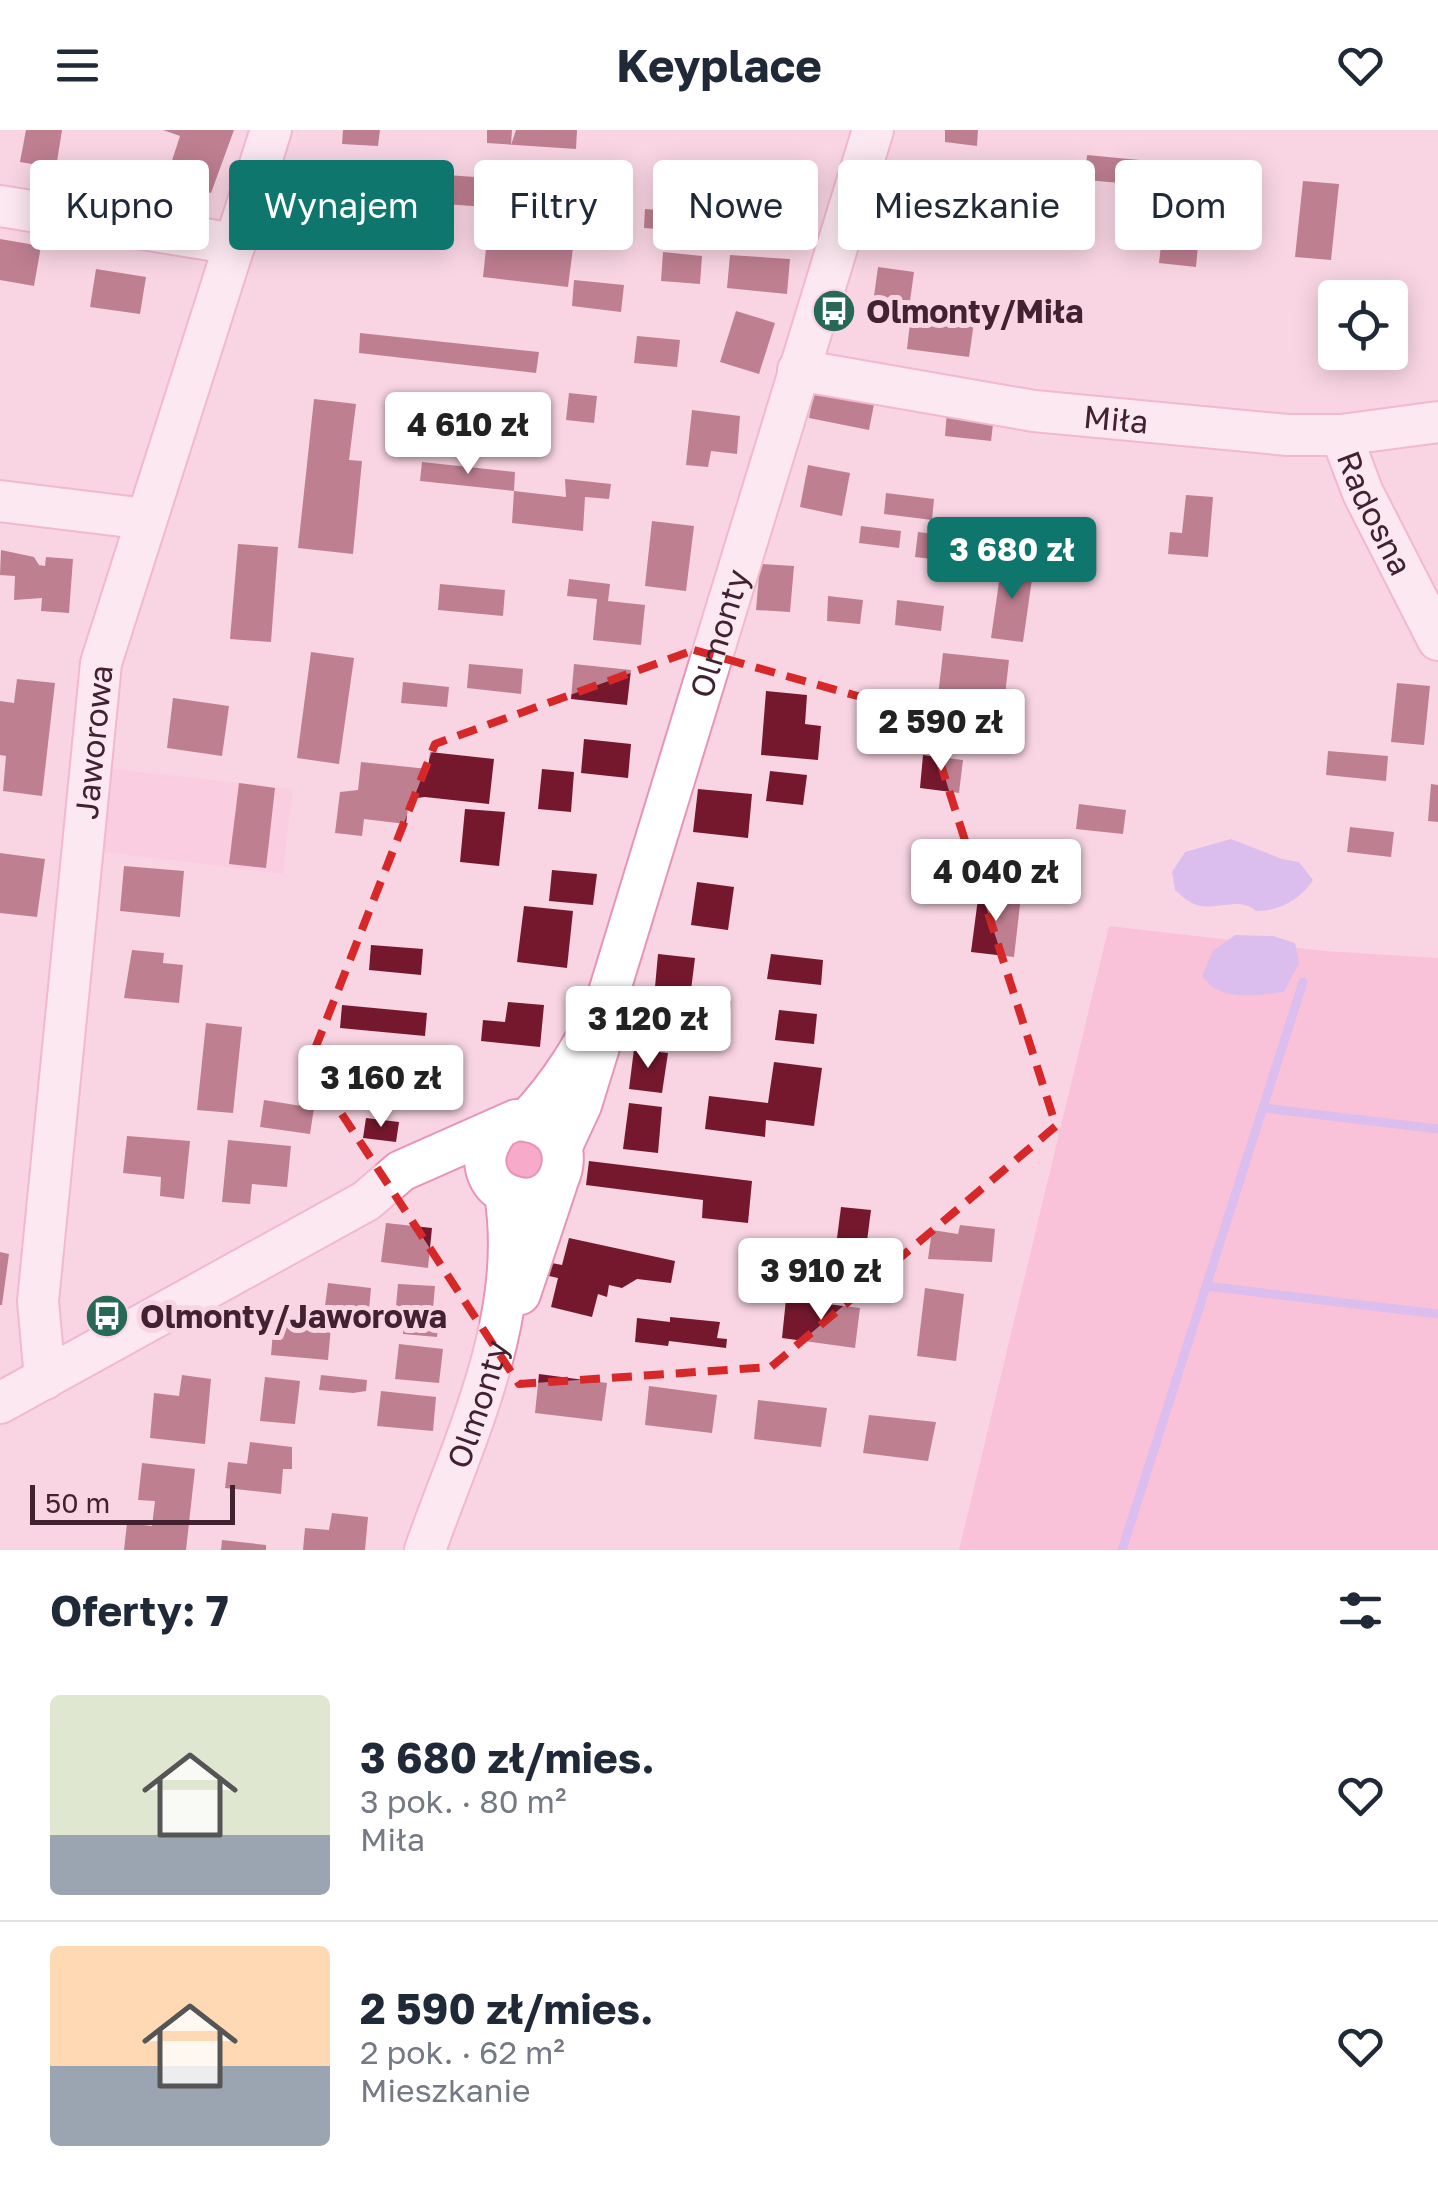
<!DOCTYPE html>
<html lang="pl">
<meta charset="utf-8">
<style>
:root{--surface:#fff;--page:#f2f2f3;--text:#1f2937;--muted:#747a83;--line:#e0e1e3;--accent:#0f766e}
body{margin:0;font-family:"Golos Text",sans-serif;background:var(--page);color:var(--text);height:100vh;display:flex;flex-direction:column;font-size:38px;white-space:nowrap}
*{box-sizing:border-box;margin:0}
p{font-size:32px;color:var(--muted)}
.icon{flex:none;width:55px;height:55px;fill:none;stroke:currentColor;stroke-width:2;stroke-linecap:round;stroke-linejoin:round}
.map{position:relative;height:1420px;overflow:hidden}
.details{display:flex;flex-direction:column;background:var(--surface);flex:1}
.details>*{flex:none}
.hud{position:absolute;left:30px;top:30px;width:1380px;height:90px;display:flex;gap:20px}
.controls{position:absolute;left:1318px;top:150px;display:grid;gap:20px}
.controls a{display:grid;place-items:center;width:90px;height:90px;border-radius:10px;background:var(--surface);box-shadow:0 5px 25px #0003;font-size:50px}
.scale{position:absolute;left:30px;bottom:25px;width:205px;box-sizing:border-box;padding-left:10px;border:5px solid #422130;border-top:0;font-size:28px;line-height:35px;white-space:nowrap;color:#422130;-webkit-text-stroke:8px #f9d5e3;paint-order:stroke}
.price{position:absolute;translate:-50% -85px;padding:0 22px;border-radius:10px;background:#fff;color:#222;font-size:32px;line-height:65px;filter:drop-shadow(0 2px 5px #0008)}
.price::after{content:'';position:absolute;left:50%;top:60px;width:30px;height:22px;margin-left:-15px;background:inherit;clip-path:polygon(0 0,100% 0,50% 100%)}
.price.active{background:var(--accent);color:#fff}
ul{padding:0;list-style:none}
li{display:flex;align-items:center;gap:30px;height:250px;padding:0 50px}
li+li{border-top:2px solid var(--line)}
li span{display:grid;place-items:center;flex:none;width:280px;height:200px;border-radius:10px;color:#555}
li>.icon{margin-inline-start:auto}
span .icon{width:120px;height:120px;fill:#fffc;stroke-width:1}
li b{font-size:42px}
h2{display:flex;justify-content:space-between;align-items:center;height:120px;padding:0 50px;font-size:42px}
.tag{padding:0 35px;border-radius:10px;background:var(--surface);box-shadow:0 5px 25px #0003;font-size:35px;line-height:90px}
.tag.active{background:var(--accent);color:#fff}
header{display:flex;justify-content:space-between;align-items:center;height:130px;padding:0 50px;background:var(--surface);font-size:45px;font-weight:700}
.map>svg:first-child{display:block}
.built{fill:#fdc4db}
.green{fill:#f8aaca}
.water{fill:#b5a2fb}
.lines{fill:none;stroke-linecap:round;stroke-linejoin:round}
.stream{stroke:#b5a2fb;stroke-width:9}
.building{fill:#75182e}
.minor-casing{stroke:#e794b8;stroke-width:44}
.minor{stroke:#fff;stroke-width:40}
.marked{fill:none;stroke:#d62828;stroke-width:8;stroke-dasharray:20 12;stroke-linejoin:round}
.labels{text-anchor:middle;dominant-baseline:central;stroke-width:10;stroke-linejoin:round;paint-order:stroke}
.poi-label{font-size:32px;font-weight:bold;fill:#422130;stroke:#f9d5e3;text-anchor:start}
.street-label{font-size:32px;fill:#422130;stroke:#f9d5e3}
</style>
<header><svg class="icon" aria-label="menu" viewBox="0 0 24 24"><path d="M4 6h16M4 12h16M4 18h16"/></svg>Keyplace<svg class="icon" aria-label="heart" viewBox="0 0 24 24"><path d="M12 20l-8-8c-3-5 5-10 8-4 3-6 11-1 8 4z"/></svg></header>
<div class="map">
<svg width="1438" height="1420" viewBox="0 0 1438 1420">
<rect width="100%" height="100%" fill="#f9d5e3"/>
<polygon class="built" points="106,638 293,659 283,744 94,721"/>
<g class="green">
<polygon points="1109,796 1325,821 1438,828 1438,1420 959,1420"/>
<polygon points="522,1008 543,1017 542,1042 526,1050 512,1045 505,1031 509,1016"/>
</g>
<g class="water">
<path d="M1231 709 1282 729 1299 732 1313 750C1301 769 1278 782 1256 781 1238 766 1217 781 1197 775 1189 773 1181 765 1175 760L1172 742 1185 722Z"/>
<path d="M1235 805 1273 806 1295 813 1299 833 1284 862C1255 865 1221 873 1202 846L1213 821Z"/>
</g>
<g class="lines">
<g class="stream">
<polyline points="1263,978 1438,999"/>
<polyline points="1206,1156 1438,1184"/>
<polyline points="1122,1420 1303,852"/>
</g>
</g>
<g class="building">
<polygon points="26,0 62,0 56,38 20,32"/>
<polygon points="163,0 234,0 211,63 166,49 180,6"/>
<polygon points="343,0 380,0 378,16 342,14"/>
<polygon points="487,0 512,0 511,15 516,0 577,0 576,19 487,13"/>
<polygon points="945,0 978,0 977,16 945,12"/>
<polygon points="1087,25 1171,33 1169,57 1085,50"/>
<polygon points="433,44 584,55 582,84 431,73"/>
<polygon points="1303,51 1339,54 1331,130 1295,127"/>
<polygon points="660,52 701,56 700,75 658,72"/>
<polygon points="732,57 813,63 811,91 730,84"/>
<polygon points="883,70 942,77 938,109 879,102"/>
<polygon points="336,74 411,79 411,92 416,93 413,113 384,112 384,109 361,109 358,105 334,102"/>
<polygon points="645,79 687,82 685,101 644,98"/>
<polygon points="1164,89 1200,93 1196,137 1159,133"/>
<polygon points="488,100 574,110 568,157 483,147"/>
<polygon points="0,109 41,116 34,156 0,150"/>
<polygon points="663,122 702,126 700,154 661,151"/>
<polygon points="730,125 790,129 787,164 727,158"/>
<polygon points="878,137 914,142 909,178 873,173"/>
<polygon points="96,139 146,147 140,184 90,177"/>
<polygon points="574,150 624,155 621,182 572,176"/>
<polygon points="736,181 775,193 759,244 720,232"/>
<polygon points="911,184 974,192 969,227 907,219"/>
<polygon points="360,203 539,222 536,243 359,223"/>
<polygon points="637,206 680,210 677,237 634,233"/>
<polygon points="815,257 875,269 869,300 809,288"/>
<polygon points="569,263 597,266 594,293 566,290"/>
<polygon points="314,269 356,274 349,330 362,331 353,424 298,418"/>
<polygon points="692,280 740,286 737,324 711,321 708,337 686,335"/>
<polygon points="947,281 994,286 991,311 945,306"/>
<polygon points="422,332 515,342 514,361 420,351"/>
<polygon points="808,335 850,343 842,386 800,377"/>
<polygon points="565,349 611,354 609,369 585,367 583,401 512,393 514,361 566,367"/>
<polygon points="886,363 934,369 932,390 884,384"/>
<polygon points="1186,365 1213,367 1208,427 1168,424 1170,402 1182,403"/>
<polygon points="1029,387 1092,394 1088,422 1027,415"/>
<polygon points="652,391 694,396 686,461 645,456"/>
<polygon points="861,396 901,401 899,418 859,413"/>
<polygon points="918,402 959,407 957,432 915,427"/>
<polygon points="238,414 278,417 271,512 230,509"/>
<polygon points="1,420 34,427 39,435 45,436 46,427 73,429 69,483 41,481 42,468 14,470 15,446 0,445"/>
<polygon points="1002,431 1034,435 1023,512 991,508"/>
<polygon points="760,434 794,436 790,482 756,480"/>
<polygon points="569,449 610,454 608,471 645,475 641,515 593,510 597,469 567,466"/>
<polygon points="440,454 505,460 503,486 438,480"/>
<polygon points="828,466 863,470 860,494 827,491"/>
<polygon points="897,470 944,476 941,501 895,495"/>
<polygon points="311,522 354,528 339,634 297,628"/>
<polygon points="943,523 1009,530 1004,574 938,566"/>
<polygon points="469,534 523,539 521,564 467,558"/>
<polygon points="574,534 631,540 627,575 571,569"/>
<polygon points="17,549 55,553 42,666 3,661 6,626 0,625 0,571 14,573"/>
<polygon points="403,552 449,557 447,577 401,573"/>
<polygon points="1397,553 1430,556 1424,615 1391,612"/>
<polygon points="766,561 807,565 805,594 821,596 818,630 761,625"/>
<polygon points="173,568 229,576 222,626 167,618"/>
<polygon points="904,572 945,576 941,614 900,610"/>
<polygon points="584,609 631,614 628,648 581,643"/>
<polygon points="1328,621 1388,626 1386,651 1326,645"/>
<polygon points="430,622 494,629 489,674 425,667 409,669 406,694 364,689 362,706 335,703 340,662 358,660 361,632 428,639"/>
<polygon points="923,625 963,630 959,663 920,658"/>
<polygon points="542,639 574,642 571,682 538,679"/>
<polygon points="770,641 807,645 803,675 766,671"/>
<polygon points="239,653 275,658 266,738 229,734"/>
<polygon points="1431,654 1438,655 1438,692 1428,691"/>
<polygon points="698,659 752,664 748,708 693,702"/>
<polygon points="1079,674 1126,680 1123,704 1076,699"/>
<polygon points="465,679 505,682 499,736 460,732"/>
<polygon points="1350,697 1394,702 1391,727 1347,722"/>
<polygon points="0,723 45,729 37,787 0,783"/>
<polygon points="124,736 184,741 180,787 120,781"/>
<polygon points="552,740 597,744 593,775 549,771"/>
<polygon points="697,752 734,757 728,800 691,795"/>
<polygon points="979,761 1021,766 1014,827 971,822"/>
<polygon points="524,776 573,781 567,838 517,832"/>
<polygon points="371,815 423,819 421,845 369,840"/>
<polygon points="132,820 164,823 163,833 183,835 179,873 124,868"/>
<polygon points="658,824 695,828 691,860 655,857"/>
<polygon points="771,824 823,830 821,855 767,849"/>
<polygon points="701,868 731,871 728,902 697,899"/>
<polygon points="508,872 544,875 540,917 481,911 483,890 505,892"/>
<polygon points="342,875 427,883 425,906 340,898"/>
<polygon points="779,880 817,884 814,914 775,910"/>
<polygon points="206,893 242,897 233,983 197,980"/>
<polygon points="634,919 668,923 662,963 629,959"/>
<polygon points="774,932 822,938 814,996 766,990 765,1007 705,999 709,966 768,973"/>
<polygon points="415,940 452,944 449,973 412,971"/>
<polygon points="264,970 314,978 310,1004 260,997"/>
<polygon points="629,973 662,977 658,1023 623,1019"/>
<polygon points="366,988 399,992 396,1012 363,1008"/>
<polygon points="127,1006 190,1011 184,1069 160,1066 161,1047 123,1043"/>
<polygon points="228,1010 291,1016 287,1057 252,1054 250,1074 222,1072"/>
<polygon points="589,1031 752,1051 748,1093 702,1088 703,1070 586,1055"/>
<polygon points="841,1077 871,1080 863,1142 833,1139"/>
<polygon points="386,1093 432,1098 428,1138 381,1132"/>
<polygon points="960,1095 995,1099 992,1132 928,1129 932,1100 958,1104"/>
<polygon points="569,1108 675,1131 671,1153 637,1149 622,1158 609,1155 607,1167 598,1164 592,1187 551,1177 558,1148 549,1146 551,1139 552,1133 562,1135"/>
<polygon points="0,1122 9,1124 2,1175 0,1175"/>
<polygon points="328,1153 371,1158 369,1180 325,1176"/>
<polygon points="398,1154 435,1156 433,1179 439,1185 437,1207 403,1204 405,1181 396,1176"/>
<polygon points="925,1158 964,1164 956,1231 917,1226"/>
<polygon points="786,1169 860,1178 855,1218 782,1208"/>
<polygon points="670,1187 720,1192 717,1208 727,1209 726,1218 669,1211 668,1216 635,1212 637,1188 670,1192"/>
<polygon points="274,1191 331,1196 328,1230 271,1225"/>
<polygon points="399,1214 443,1219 439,1253 395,1249"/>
<polygon points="539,1244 607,1253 602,1291 535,1283"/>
<polygon points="182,1245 211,1249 205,1314 150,1308 154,1263 179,1266"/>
<polygon points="321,1245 367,1250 366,1261 353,1263 319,1260"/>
<polygon points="265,1247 300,1251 295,1294 260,1291"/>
<polygon points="649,1256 717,1265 712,1303 645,1295"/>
<polygon points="381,1261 436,1267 433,1301 377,1296"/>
<polygon points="758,1270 827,1278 821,1317 754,1309"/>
<polygon points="869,1285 936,1292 928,1331 863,1323"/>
<polygon points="250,1312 292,1317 292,1339 283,1339 281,1364 225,1358 228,1332 247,1334"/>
<polygon points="142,1333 195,1339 186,1420 124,1420 127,1393 152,1396 155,1371 138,1370"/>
<polygon points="332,1383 368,1387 365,1420 303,1420 305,1398 329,1400"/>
<polygon points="222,1410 266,1415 266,1420 221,1420"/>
</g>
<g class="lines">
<g class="minor-casing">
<g id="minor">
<polyline points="0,76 235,114"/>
<path id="s1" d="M798 240 1034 281 1288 305H1341L1438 292"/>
<path id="s2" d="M1341 305 1363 363 1438 510"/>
<polyline points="0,371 146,389"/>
<path id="s3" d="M527 990C562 953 585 914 607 869L873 0"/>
<polyline points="562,1016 581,975 599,917"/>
<polyline points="520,1164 557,1053"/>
<path id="s4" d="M45 1249 38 1171 101 533 271 0"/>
<path d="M0 1273 366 1071 401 1041 516 990C589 992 567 1082 515 1067 505 1064 495 1058 490 1049 480 1030 487 1014 499 998"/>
<path id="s5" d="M425 1420C465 1307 525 1187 505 1064"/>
</g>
</g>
<use href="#minor" class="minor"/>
</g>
<path d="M0 0H1438V1420H0ZM694 520 925 585 1056 996 771 1237 519 1254 309 934 435 614Z" fill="#f9d5e3" fill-opacity=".55" fill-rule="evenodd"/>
<path class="marked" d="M694 520 925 585 1056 996 771 1237 519 1254 309 934 435 614Z"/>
<defs>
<g id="bus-disc" transform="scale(2.25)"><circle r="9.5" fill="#276857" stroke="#f9d5e3"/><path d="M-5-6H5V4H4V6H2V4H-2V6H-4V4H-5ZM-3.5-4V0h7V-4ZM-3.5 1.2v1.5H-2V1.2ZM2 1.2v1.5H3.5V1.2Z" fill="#fff"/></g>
</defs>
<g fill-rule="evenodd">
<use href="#bus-disc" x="834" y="181"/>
<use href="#bus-disc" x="107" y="1186"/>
</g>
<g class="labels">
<g class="poi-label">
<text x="866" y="181">Olmonty/Miła</text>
<text x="140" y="1186">Olmonty/Jaworowa</text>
</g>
<g class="street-label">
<text stroke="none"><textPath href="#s1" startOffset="322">Miła</textPath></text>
<text stroke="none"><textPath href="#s2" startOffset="85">Radosna</textPath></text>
<text stroke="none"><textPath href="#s3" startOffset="528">Olmonty</textPath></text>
<text stroke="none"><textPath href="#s4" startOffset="640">Jaworowa</textPath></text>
<text stroke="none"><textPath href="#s5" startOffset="155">Olmonty</textPath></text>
</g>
</g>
</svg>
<div class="controls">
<a><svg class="icon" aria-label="locate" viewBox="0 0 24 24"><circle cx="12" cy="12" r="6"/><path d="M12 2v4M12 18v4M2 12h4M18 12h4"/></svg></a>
</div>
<div class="scale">50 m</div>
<b class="price" style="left:468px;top:347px">4 610 zł</b>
<b class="price active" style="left:1012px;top:472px">3 680 zł</b>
<b class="price" style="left:941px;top:644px">2 590 zł</b>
<b class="price" style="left:996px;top:794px">4 040 zł</b>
<b class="price" style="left:648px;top:941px">3 120 zł</b>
<b class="price" style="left:381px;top:1000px">3 160 zł</b>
<b class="price" style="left:821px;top:1193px">3 910 zł</b>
<div class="hud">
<a class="tag">Kupno</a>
<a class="tag active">Wynajem</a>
<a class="tag">Filtry</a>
<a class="tag">Nowe</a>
<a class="tag">Mieszkanie</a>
<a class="tag">Dom</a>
</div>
</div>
<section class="details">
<h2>Oferty: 7<svg class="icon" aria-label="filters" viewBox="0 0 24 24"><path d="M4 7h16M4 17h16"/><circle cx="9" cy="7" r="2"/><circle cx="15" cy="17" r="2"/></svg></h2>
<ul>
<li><span style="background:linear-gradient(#dfe7d0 70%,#9aa5b1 0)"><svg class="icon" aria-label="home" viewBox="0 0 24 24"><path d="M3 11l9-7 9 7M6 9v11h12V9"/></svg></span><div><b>3 680 zł/mies.</b><p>3 pok. · 80 m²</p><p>Miła</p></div><svg class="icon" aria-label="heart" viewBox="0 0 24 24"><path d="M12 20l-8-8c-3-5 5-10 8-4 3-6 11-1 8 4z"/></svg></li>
<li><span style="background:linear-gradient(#ffd9b3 60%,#9aa5b1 0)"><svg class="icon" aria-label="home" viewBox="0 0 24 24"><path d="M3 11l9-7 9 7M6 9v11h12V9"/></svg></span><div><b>2 590 zł/mies.</b><p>2 pok. · 62 m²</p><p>Mieszkanie</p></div><svg class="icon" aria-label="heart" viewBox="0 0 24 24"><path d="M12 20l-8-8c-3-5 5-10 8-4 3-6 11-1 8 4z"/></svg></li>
</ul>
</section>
